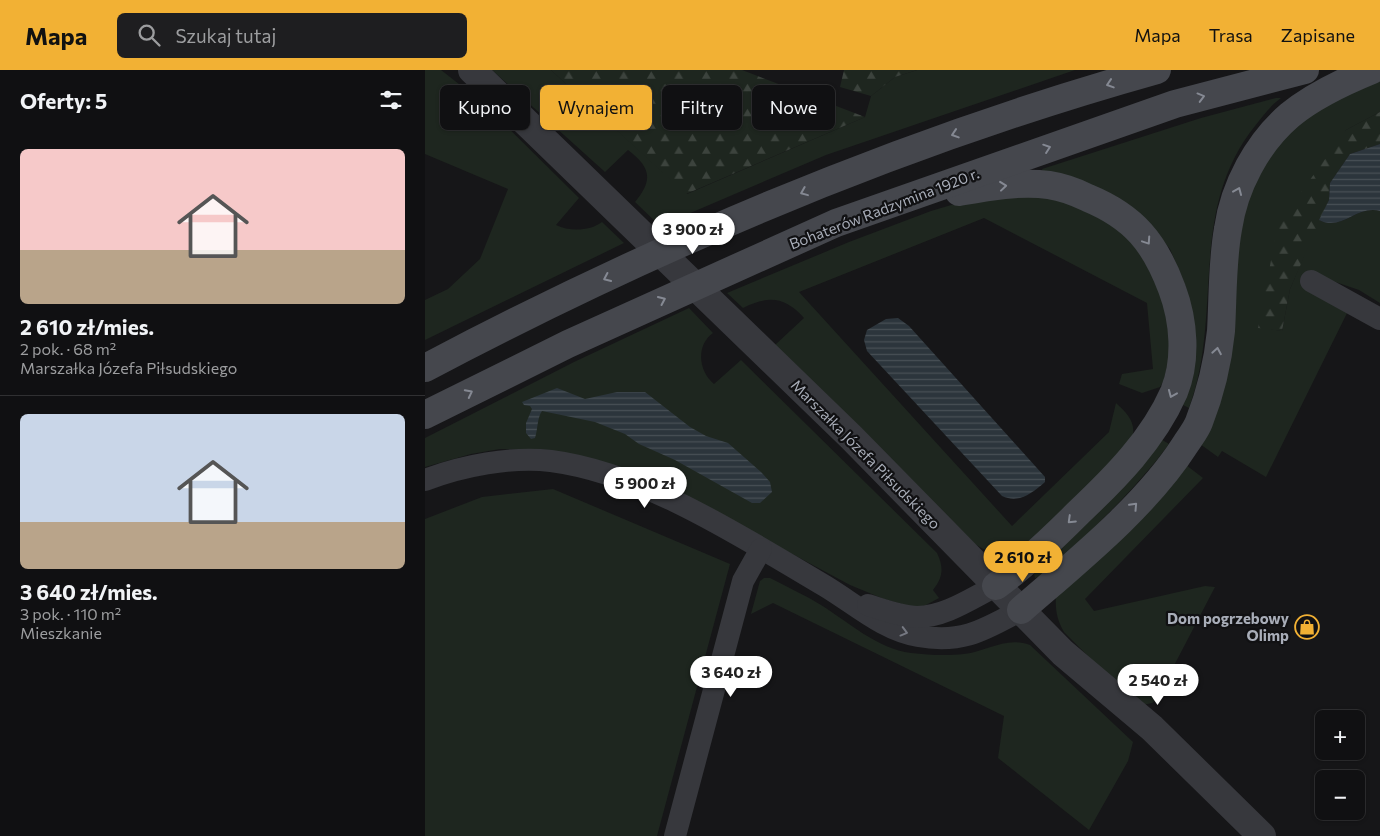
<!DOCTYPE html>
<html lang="pl">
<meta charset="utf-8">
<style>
:root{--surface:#101012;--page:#1e1e20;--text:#f1f3f6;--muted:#9c9d9f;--line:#303032;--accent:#f2b134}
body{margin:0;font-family:Commissioner,sans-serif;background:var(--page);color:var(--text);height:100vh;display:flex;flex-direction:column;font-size:19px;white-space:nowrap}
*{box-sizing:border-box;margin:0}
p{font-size:16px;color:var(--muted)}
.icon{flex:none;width:28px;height:28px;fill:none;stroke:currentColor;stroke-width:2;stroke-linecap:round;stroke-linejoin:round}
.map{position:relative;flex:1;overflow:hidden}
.panel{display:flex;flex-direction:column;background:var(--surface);width:425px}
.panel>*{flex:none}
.banner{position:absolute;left:15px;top:15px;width:475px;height:45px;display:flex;gap:10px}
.buttons{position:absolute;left:890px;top:640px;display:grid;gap:10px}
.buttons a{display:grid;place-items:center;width:50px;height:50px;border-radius:8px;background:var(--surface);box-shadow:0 1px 4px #0004,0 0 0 1px var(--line);font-size:25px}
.price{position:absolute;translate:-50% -42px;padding:0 11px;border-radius:18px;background:#fff;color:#222;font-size:16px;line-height:32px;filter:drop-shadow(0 1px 2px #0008)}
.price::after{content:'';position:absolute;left:50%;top:30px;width:15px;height:11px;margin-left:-8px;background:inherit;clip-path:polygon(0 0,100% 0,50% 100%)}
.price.on{background:var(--accent);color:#111}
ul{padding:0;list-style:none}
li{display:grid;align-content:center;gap:10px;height:265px;padding:0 20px}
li+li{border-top:1px solid var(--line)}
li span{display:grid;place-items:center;height:155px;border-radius:8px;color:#555}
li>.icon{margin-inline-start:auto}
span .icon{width:90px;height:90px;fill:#fffc;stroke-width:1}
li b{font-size:21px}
h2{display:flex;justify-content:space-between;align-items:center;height:60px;padding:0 20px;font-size:21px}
.pill{padding:0 18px;border-radius:8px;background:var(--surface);box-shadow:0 1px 4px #0004,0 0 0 1px var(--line);font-size:18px;line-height:45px}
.pill.on{background:var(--accent);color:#111}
header{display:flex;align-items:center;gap:30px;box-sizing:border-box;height:70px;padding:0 25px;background:var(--accent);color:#111}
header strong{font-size:24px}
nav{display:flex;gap:28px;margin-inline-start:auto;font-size:18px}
.search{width:350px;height:45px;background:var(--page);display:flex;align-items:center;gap:12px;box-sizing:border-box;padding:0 18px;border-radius:8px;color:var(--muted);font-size:19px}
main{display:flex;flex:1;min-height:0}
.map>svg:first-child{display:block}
.grass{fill:#1e261f}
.forest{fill:url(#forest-firs)}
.water{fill:url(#water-rules)}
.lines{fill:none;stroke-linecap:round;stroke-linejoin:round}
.minor{stroke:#37383d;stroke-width:22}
.tertiary{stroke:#37383d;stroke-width:28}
.secondary{stroke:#45474d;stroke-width:28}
.oneway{stroke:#858993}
.oneway2{stroke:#757881}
.labels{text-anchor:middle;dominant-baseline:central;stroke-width:4.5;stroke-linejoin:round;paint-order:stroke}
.street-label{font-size:15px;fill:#a8adb8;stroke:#111113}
.poi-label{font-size:15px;font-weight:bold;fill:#a8adb8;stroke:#111113;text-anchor:end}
</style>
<header>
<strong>Mapa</strong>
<div class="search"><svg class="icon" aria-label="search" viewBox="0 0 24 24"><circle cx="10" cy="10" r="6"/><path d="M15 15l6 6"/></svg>Szukaj tutaj</div>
<nav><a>Mapa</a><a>Trasa</a><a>Zapisane</a></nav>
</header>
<main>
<section class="panel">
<h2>Oferty: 5<svg class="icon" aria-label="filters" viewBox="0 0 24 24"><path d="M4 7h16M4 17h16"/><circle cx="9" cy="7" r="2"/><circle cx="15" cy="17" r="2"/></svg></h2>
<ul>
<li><span style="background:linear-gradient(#f6c9c9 65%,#b9a48a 0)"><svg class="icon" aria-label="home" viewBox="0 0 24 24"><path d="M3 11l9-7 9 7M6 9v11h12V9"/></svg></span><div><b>2 610 zł/mies.</b><p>2 pok. · 68 m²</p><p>Marszałka Józefa Piłsudskiego</p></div></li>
<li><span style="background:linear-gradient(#c9d6e8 70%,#b9a48a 0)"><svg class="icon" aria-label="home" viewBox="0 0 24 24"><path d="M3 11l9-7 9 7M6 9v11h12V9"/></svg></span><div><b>3 640 zł/mies.</b><p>3 pok. · 110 m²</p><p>Mieszkanie</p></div></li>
</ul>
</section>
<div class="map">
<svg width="955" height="766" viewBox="0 0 955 766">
<defs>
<pattern id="forest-firs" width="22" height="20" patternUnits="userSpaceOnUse" patternTransform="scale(1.25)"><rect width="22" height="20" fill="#1e261f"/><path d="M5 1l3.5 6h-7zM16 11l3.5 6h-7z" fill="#3c433d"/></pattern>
<pattern id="water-rules" width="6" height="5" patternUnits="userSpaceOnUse" patternTransform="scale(1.25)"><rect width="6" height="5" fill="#2c353c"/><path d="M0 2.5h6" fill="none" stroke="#485056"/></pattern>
</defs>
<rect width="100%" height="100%" fill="#161618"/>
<g class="grass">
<path d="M0 0H16L57 32 154 128 131 155C145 162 165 161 177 152L199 173 0 270V230L23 219 55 189 83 119 0 84Z"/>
<path d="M67 0H126L262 124 440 47 446 26 470 7 492 0H650L401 85 235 156 210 132C229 109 225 97 203 80L180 102Z"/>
<path d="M955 7V42L921 60 833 257 857 261 865 219 894 150C917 162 931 135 955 141V233L934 220 887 204 925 237 841 407 797 381 793 387 775 374 808 150 860 55Z"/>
<path d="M851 28H856C846 35 837 47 830 56 762 141 799 243 764 338L754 333 761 217 745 179 731 162 671 117 648 107 618 102 617 99 776 48Z"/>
<path d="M586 125 630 128 690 155 720 186 744 243V287L739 310 735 317 717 323 694 314 697 304 728 299 722 233 559 148 374 222 587 456 684 362 691 333C703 344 713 354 706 372L595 485C572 487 564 483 545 471L350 275 379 248C360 227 344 225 318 238L302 223 424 172 506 141 533 133Z"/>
<path d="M264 238 288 263C271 275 273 301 289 314L316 290 512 483C519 497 518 508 508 520L514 528 501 535 491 538 459 529 425 515 252 422 123 380 75 379 46 384 0 397V368L149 292Z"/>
<path d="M734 368 744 374C716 412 683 444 649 477 638 487 625 504 610 508L609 504 611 499Z"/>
<path d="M761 395 778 408 660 529 669 541 780 516 790 517 731 630 727 633 713 636 639 562C632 550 630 540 631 525Z"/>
<polygon points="128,419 305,494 232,766 0,766 0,449 57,427"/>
<path d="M339 508H345C362 517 380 525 396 535 423 552 453 579 486 583 503 585 522 586 539 584 563 581 581 566 605 575L708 672 703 691 664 760 573 688 579 646 348 533 326 544 335 511Z"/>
</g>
<g class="forest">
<polygon points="126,0 317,0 440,47 261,124"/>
<polygon points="419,0 492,0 470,7 446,26 415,17"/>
<polygon points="955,42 955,74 925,84 905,113 904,130 865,219 857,261 833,258 853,154 921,60"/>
</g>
<g class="water">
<path d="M955 74V141C931 135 917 162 894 150L904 130 905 113 925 84Z"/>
<path d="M473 248 484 256 620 407V412C607 423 594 434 577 426L442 281 439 270 442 260 461 249Z"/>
<path d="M132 318 160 329 192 322H220L265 357 281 366 303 373 336 402 345 412 347 422 335 433H327L250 390 214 374 200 364 170 352 117 341C112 348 113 359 110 368L106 369 101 363V353L107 339 105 336 99 335 97 332Z"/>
</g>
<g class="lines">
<g class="minor">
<polyline points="886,211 955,249"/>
<path d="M0 410C36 396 87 386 126 391 220 403 320 469 400 516 430 534 458 560 493 566 537 574 559 560 596 540"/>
<path d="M443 535C459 540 475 546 492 547 520 547 547 528 571 516"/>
<polyline points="250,766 318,511 336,479"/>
</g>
<polyline class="tertiary" points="47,0 426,367 638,583 727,658 837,766"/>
<g class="secondary">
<path d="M534 122C562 117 594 111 624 115 637 117 651 122 663 128 709 147 730 173 747 219 759 251 762 290 749 322 728 370 690 408 653 443 627 469 601 494 571 516"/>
<path d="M0 298C233 175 478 71 732 0"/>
<polyline points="0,345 143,274 411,153 750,34 880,0"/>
<path d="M596 540C651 492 721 436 760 375 765 367 771 360 774 352 785 324 793 291 796 261 798 227 797 192 803 159 809 117 832 73 865 45 888 26 920 11 947 0"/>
</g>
</g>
<defs><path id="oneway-chevron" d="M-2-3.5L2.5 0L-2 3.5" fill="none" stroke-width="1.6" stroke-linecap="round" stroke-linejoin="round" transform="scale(1.25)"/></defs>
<g class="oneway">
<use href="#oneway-chevron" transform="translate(685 14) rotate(162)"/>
<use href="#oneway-chevron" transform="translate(776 27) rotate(-15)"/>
<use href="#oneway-chevron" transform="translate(530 64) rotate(162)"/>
<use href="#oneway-chevron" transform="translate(622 78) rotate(-19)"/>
<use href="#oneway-chevron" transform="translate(578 116) rotate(-6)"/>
<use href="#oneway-chevron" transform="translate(813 121) rotate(-67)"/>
<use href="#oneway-chevron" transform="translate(379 122) rotate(158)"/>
<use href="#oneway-chevron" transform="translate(722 171) rotate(56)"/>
<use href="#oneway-chevron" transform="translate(182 208) rotate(155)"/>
<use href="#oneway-chevron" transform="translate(237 230) rotate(-24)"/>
<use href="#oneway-chevron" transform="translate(792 281) rotate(-80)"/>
<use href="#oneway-chevron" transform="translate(44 323) rotate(-27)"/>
<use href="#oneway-chevron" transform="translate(747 324) rotate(113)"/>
<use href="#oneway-chevron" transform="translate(709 436) rotate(-47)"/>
<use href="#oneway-chevron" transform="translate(646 450) rotate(136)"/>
</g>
<use class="oneway2" href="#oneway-chevron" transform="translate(479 562) rotate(15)"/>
<defs>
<g id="shop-ring" transform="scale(1.25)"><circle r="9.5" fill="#111113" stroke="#f2b134" stroke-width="1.5"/><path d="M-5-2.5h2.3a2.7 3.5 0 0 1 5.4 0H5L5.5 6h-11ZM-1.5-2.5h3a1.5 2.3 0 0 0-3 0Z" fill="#f2b134"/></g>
</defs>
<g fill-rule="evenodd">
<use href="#shop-ring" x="882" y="557"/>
</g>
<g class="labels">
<g class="street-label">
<text transform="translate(459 138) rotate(-21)">Bohaterów Radzymina 1920 r.</text>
<text transform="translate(441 384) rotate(45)">Marszałka Józefa Piłsudskiego</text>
</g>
<g class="poi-label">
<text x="864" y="548">Dom pogrzebowy<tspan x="864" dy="17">Olimp</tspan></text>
</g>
</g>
</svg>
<div class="buttons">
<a>+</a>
<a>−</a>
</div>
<b class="price" style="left:268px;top:185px">3 900 zł</b>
<b class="price" style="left:220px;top:439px">5 900 zł</b>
<b class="price on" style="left:598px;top:513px">2 610 zł</b>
<b class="price" style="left:306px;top:628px">3 640 zł</b>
<b class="price" style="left:733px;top:636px">2 540 zł</b>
<div class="banner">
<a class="pill">Kupno</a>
<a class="pill on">Wynajem</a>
<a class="pill">Filtry</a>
<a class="pill">Nowe</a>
</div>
</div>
</main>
